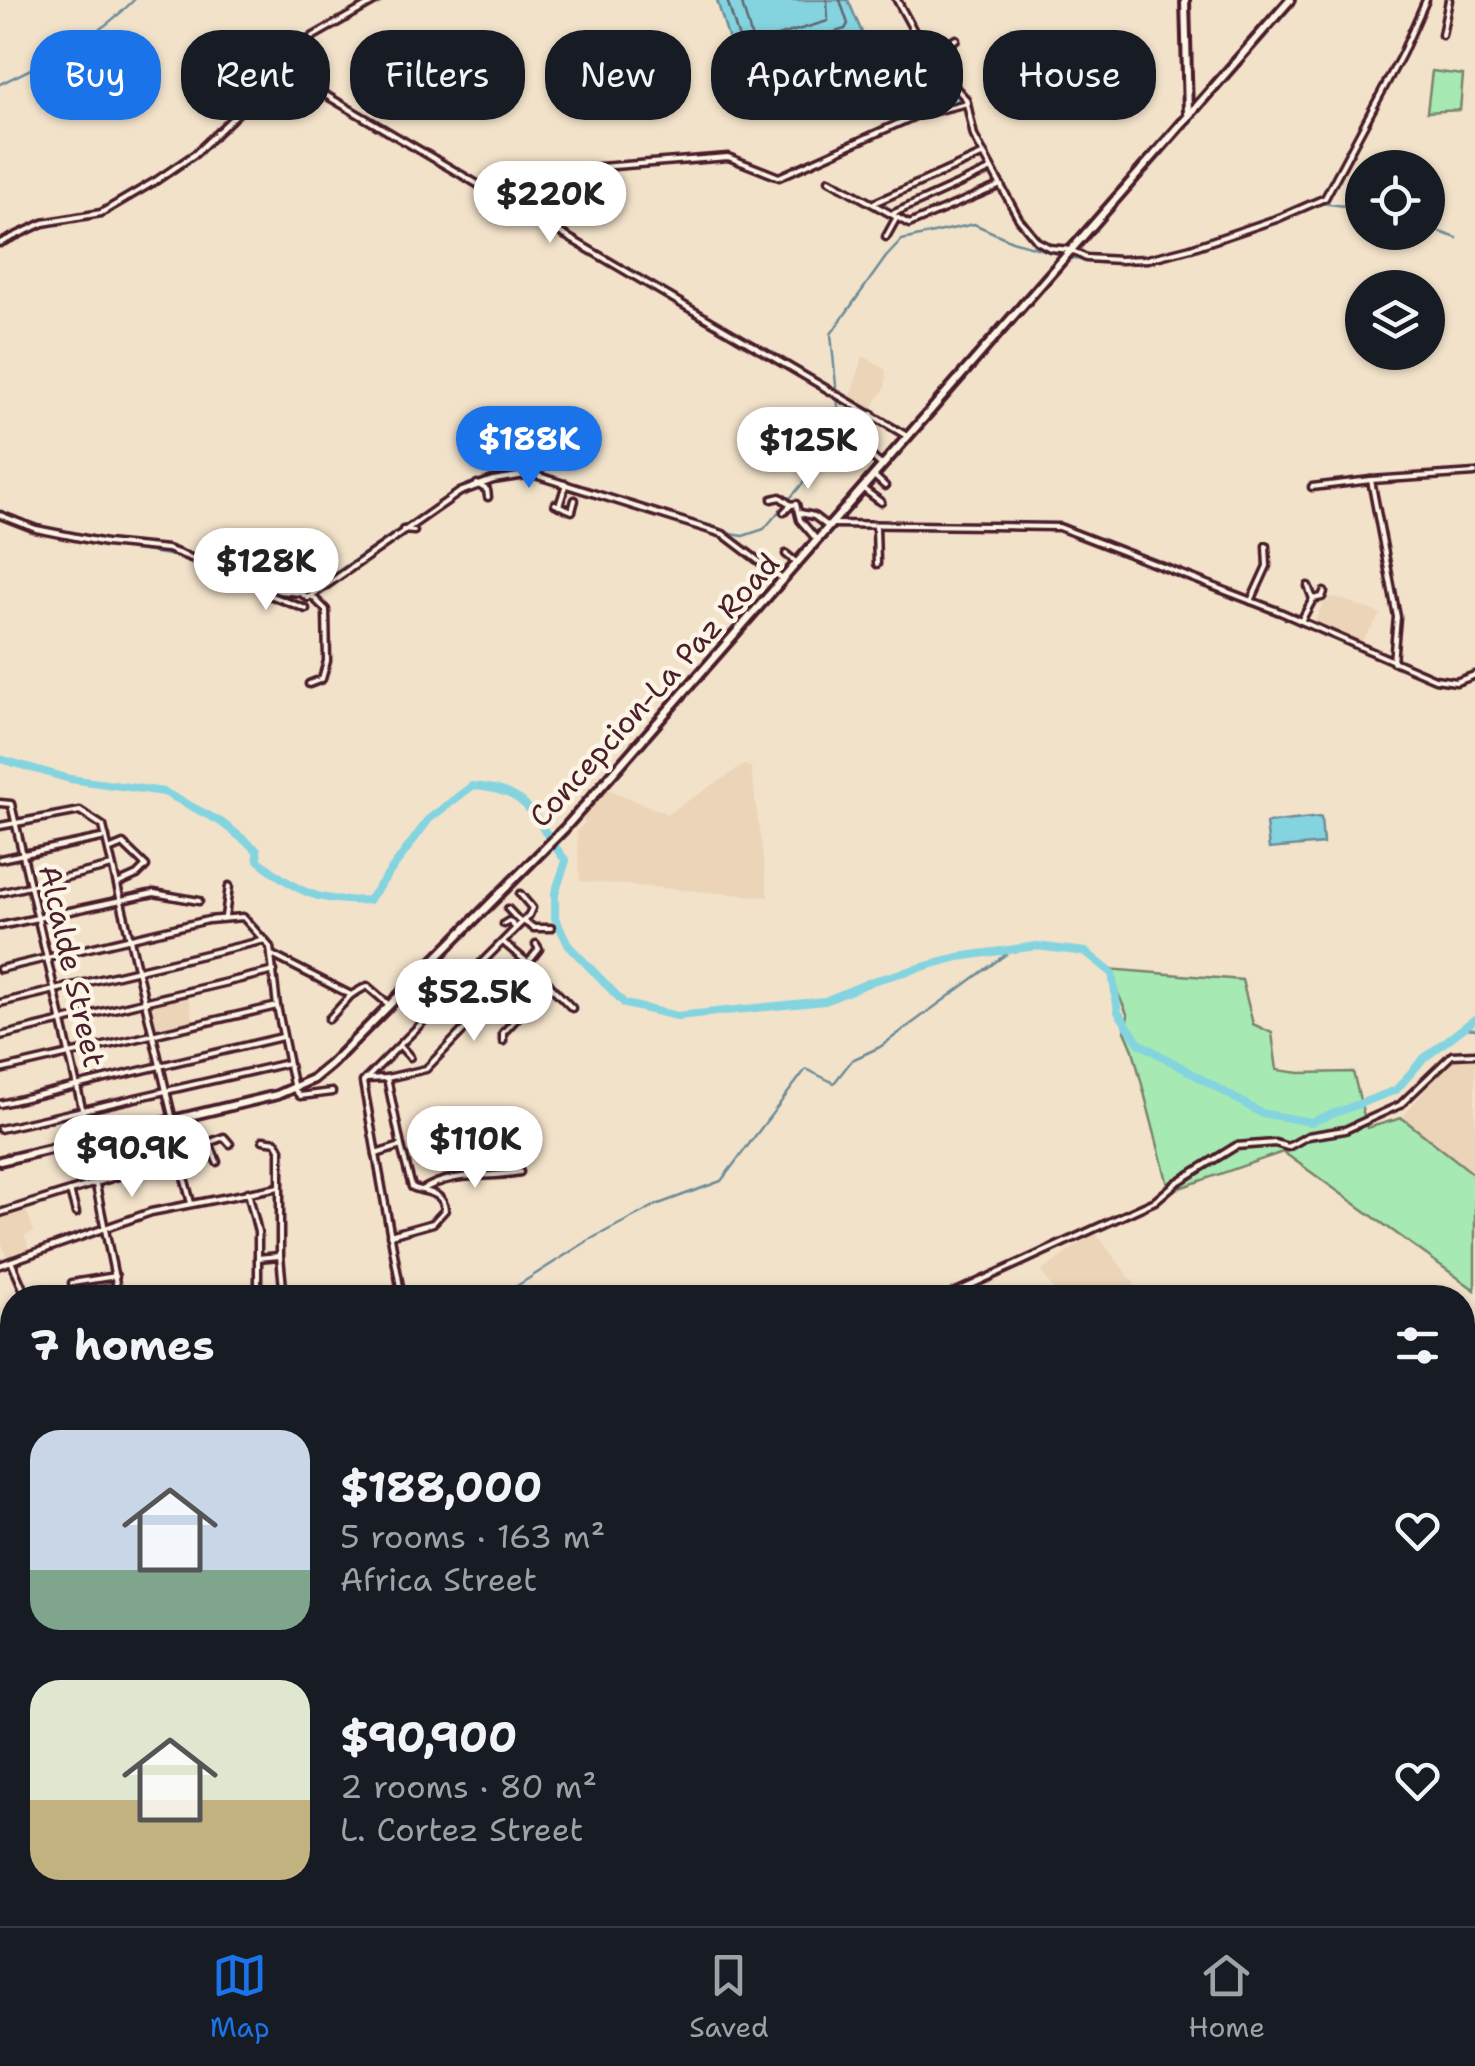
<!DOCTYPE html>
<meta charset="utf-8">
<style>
:root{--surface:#171b24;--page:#242831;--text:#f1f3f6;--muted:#9ea1a6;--line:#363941;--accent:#1a73e8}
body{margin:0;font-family:"Shantell Sans",sans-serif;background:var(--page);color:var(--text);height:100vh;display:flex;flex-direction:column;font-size:38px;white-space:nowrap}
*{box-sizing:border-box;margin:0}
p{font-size:32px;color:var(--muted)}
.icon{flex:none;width:55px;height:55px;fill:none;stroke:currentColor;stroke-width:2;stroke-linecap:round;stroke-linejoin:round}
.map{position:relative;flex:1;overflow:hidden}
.details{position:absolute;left:0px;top:1285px;width:1475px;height:642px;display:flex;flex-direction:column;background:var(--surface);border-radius:40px 40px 0 0;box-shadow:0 2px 8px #0004}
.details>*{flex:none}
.top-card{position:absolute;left:30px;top:30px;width:1415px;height:90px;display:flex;gap:20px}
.buttons{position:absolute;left:1345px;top:150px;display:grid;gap:20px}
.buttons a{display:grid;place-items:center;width:100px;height:100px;border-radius:50%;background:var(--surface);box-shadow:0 2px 8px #0004;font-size:50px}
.price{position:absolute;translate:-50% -85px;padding:0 22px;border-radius:35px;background:#fff;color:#222;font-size:32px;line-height:65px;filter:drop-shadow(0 2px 5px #0008)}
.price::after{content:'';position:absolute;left:50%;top:60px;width:30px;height:22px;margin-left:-15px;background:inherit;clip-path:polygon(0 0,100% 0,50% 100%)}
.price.active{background:var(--accent);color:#fff}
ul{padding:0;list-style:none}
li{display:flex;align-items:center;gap:30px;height:250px;padding:0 30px}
li span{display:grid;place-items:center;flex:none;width:280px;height:200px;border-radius:30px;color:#555}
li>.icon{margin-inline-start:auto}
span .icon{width:120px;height:120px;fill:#fffc;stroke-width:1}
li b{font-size:42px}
h2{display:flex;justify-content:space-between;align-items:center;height:120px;padding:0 30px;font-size:42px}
.chip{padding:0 35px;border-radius:40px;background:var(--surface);box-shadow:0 2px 8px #0004;font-size:35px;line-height:90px}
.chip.active{background:var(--accent);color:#fff}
.tab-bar{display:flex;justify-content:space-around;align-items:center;height:140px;border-top:2px solid var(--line);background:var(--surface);font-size:28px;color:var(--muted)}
.tab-bar a{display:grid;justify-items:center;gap:5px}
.tab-bar .active{color:var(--accent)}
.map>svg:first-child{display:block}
.built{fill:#ebd4b7}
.green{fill:#a7e9b2;stroke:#78846e;stroke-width:2.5}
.water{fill:#84d4e0;stroke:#6d8c98;stroke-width:2.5}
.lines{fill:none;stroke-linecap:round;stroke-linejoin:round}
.shore{stroke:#616773;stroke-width:2.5}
.stream{stroke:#6d8c98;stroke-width:2.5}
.river{stroke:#84d4e0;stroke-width:8}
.street-casing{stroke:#4a1f2b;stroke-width:11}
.secondary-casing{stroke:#4a1f2b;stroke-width:14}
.street{stroke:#fcf5e5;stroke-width:4}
.secondary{stroke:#fcf5e5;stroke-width:6}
.labels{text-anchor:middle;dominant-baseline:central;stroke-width:9;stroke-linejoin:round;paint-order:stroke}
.street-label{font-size:30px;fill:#4a1f2b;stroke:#fcf5e5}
</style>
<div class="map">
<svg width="1475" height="1926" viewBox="0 0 1475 1926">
<rect width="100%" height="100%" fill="#f2e2ca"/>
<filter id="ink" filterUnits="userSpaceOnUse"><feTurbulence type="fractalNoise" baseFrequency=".01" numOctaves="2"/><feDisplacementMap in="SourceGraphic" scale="20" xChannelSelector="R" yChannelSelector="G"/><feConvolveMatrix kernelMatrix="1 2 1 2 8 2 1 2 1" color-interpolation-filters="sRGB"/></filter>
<g filter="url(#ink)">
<g class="built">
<polygon points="863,356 886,370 885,388 870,410 850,399"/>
<polygon points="1325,597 1338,598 1381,614 1359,645 1314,624"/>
<polygon points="744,765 751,767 768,897 580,881 577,831 585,822 578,816 605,788 667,814"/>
<polygon points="187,994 194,1022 156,1031 149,1003"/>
<polygon points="1460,1047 1475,1057 1475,1175 1402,1118"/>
<polygon points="26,1209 34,1232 25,1235 29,1251 7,1258 0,1237 0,1217"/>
<polygon points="1095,1232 1144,1297 1059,1297 1041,1272"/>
</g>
<g class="green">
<polygon points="1432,71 1463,75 1460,110 1427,112"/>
<polygon points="1107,969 1242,980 1253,1024 1272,1033 1277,1070 1300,1073 1353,1072 1367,1128 1402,1118 1475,1175 1475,1290 1283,1152 1160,1195 1168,1185 1133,1050 1125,1031 1128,1016"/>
</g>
<g class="water">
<polygon points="717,0 848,0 863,35 738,71"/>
<polygon points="930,67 965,101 917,114 909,98 904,75"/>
<polygon points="1321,817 1323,844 1269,849 1266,823"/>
</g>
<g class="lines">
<g class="shore">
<polyline points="727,0 744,55 749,58 845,29 848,24 840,0"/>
<polyline points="741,0 752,39 757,42 828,21 827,0"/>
</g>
<g class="stream">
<polyline points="354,11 372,0"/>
<path d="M0 84C49 60 96 39 134 0"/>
<polyline points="191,155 274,74 300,43 330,25"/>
<polyline points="1320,203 1362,208"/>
<polyline points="97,212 160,176"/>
<polyline points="1428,228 1457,238"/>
<polyline points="14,233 39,222 65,217"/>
<polyline points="0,241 12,235"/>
<polyline points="1203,246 1238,234"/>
<path d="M1071 258C1111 268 1147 264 1185 251"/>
<path d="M0 518 48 535 180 557 287 596 306 593 461 487C486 476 518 468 544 475L713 529"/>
<polyline points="725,533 743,536 764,529 831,450 839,416 831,334 886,257 902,240 974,224 1012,241 1058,254"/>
<polyline points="1465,1028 1475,1029"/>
<polyline points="498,1298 589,1240 656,1205 721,1181 806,1069 834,1083 852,1060 880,1047 1013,949"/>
<polyline points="0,1364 12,1358"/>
</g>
<path class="river" d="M0 759 70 779 164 792 221 822 257 850 258 860C297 892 318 903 369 900L429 819 472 786C535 790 531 819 566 861L555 893V918L569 946 625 1004 677 1016 825 1001 873 981 958 957 1036 946 1086 952 1112 973 1118 1012 1139 1043 1261 1113 1311 1122 1396 1090 1423 1059 1475 1019"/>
<g class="street-casing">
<g id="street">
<polyline points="897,0 929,59 966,99 974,136 1019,219 1037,241 1050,248 1071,250 1086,258 1120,260 1148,259 1191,248 1279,218 1325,198 1402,54 1426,0"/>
<polyline points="1442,35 1449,0"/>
<polyline points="928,57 956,39"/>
<polyline points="283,70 907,436"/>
<polyline points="901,70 931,61"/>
<polyline points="829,180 909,224 1001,185"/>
<polyline points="496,194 562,170 728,157 779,177 915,116 967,103"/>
<polyline points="874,203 984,154"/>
<polyline points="892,214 992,169"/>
<polyline points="886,237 897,217"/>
<polyline points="0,243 43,223 101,213 157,180 195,154 283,70 289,59 312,37 377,0"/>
<polyline points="846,434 880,464"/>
<polyline points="858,441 872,414"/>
<polyline points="873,475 885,486"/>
<polyline points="477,484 487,490 488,497"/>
<polyline points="1312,487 1371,480"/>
<polyline points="862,488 881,502"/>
<polyline points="772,499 780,497 791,505"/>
<polyline points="555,504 572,511 575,500"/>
<polyline points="559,506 566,484"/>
<polyline points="784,512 791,505 796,504 800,520 817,540"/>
<polyline points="800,513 814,516 827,526"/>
<polyline points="0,515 36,529 106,543 167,549 279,591 301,593 308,598 460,492 493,480 532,474 723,534 781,578"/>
<polyline points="831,524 1059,527 1280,612 1435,679 1456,682 1475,675"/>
<polyline points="876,526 877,564"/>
<polyline points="403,530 414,531"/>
<polyline points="786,554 797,563"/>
<polyline points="1308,586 1313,599"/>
<polyline points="269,587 267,594 306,609"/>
<polyline points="1251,601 1267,566 1266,546"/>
<polyline points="1301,621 1313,599 1322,597 1324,592"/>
<polyline points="1393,662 1397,617 1371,480 1475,473"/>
<polyline points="309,684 322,679 327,661 326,610 312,596"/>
<polyline points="0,803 11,804 89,1138"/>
<polyline points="0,826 80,811 103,826 173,1120"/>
<polyline points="111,849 123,844 146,866 137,875 117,884"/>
<polyline points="0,859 106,837"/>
<polyline points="0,893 112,866"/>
<polyline points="508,909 521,923"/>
<polyline points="225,917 229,886"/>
<polyline points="523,921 534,928 551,928"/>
<polyline points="504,924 509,921 516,928"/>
<polyline points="0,926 154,893 199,901"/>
<polyline points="503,942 528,963 539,949 536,944"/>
<polyline points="272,955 351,995 367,986 388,1004"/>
<polyline points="438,957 488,1004"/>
<polyline points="0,969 208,920 243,917 270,947 277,1006 294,1089 300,1096 332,1092"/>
<polyline points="519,973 537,997"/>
<polyline points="0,1003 265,940"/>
<polyline points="329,1019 351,995"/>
<polyline points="0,1036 274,971"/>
<polyline points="503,1041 503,1033 549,984"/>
<polyline points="400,1046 410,1057"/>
<polyline points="0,1070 277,1006"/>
<polyline points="366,1079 387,1078 426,1069 528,963 572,1008"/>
<polyline points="0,1104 282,1037"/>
<polyline points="169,1121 191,1203"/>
<polyline points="0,1129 288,1063"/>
<polyline points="106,1136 115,1150 141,1151"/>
<polyline points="263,1140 276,1142 280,1149 280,1256 284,1298"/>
<polyline points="87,1141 119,1298"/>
<polyline points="209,1143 217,1162"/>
<polyline points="179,1154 224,1137 230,1144"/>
<polyline points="376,1154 401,1146 387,1078"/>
<path d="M422 1190C456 1170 484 1179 520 1172"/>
<polyline points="70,1191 76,1213"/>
<polyline points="248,1192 258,1232 258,1298"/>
<polyline points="0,1213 179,1157"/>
<path d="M390 1235 433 1223 445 1210C443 1190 425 1193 412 1187L401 1146"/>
<polyline points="258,1258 279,1256"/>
<polyline points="11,1261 27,1298"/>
<polyline points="0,1265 151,1212 279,1187"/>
<polyline points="72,1283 116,1276"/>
<polyline points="94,1291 118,1288"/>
<polyline points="402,1298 363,1082 529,915 532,908 520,894"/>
<polyline points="943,1298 1155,1201 1176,1183 1236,1146 1275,1143 1288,1147 1308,1136 1345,1130 1400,1105 1452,1055 1475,1054"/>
<polyline points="0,1348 1,1348"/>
<polyline points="0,1501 10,1511 0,1521"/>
<polyline points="169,1915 181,1926"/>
<polyline points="405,1915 409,1920"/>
<polyline points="464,1915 477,1926"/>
<polyline points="670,1915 680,1926"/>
<polyline points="698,1915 709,1926"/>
<polyline points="840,1915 844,1926"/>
<polyline points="598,1919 600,1926"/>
<polyline points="301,1921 306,1926"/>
<polyline points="116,1926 125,1915"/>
<polyline points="335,1926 345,1915"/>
<polyline points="617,1926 630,1915"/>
<polyline points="649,1926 662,1915"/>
<polyline points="714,1926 726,1915"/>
</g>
</g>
<g class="secondary-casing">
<g id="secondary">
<polyline points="1185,0 1188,113"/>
<polyline points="0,1161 277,1095 313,1079 331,1064 564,829 1290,0"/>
<polyline points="0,1410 12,1422"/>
<polyline points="534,1915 547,1926"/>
</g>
</g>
<use href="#street" class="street"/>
<use href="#secondary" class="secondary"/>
</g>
</g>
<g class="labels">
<g class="street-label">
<text transform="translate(654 690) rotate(-48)">Concepcion-La Paz Road</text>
<text transform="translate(72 966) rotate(77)">Alcalde Street</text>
</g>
</g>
</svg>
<div class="buttons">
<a><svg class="icon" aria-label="locate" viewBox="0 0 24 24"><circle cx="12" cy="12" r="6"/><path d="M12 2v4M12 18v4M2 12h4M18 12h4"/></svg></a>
<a><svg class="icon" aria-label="layers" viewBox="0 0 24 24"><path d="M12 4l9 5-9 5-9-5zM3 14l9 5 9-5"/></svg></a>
</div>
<b class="price" style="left:550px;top:246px">$220K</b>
<b class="price active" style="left:529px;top:491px">$188K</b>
<b class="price" style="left:808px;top:492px">$125K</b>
<b class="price" style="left:266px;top:613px">$128K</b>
<b class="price" style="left:474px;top:1044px">$52.5K</b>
<b class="price" style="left:475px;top:1191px">$110K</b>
<b class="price" style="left:132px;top:1200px">$90.9K</b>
<div class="top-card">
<a class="chip active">Buy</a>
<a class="chip">Rent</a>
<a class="chip">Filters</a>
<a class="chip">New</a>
<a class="chip">Apartment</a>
<a class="chip">House</a>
</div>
<section class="details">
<h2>7 homes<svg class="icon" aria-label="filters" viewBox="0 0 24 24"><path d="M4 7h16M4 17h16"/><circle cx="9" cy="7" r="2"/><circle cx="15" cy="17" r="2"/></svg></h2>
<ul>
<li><span style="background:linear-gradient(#c9d6e8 70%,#7fa58c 0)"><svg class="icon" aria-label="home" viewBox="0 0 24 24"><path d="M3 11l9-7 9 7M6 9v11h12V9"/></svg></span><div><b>$188,000</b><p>5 rooms · 163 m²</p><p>Africa Street</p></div><svg class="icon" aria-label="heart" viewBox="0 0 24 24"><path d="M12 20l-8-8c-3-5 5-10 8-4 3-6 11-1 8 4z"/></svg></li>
<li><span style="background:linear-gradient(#dfe7d0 60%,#c2b280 0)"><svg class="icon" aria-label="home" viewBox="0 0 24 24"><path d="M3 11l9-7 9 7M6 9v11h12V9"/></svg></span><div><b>$90,900</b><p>2 rooms · 80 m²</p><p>L. Cortez Street</p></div><svg class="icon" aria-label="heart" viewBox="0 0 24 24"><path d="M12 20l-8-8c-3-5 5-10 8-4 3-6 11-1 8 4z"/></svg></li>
</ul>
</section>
</div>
<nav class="tab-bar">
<a class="active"><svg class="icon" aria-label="map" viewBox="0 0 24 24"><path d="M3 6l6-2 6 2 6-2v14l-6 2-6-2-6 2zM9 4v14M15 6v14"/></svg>Map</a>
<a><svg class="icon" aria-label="saved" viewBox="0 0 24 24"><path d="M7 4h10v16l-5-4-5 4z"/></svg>Saved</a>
<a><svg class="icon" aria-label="home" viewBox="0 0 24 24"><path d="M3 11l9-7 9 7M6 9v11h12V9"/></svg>Home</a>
</nav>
